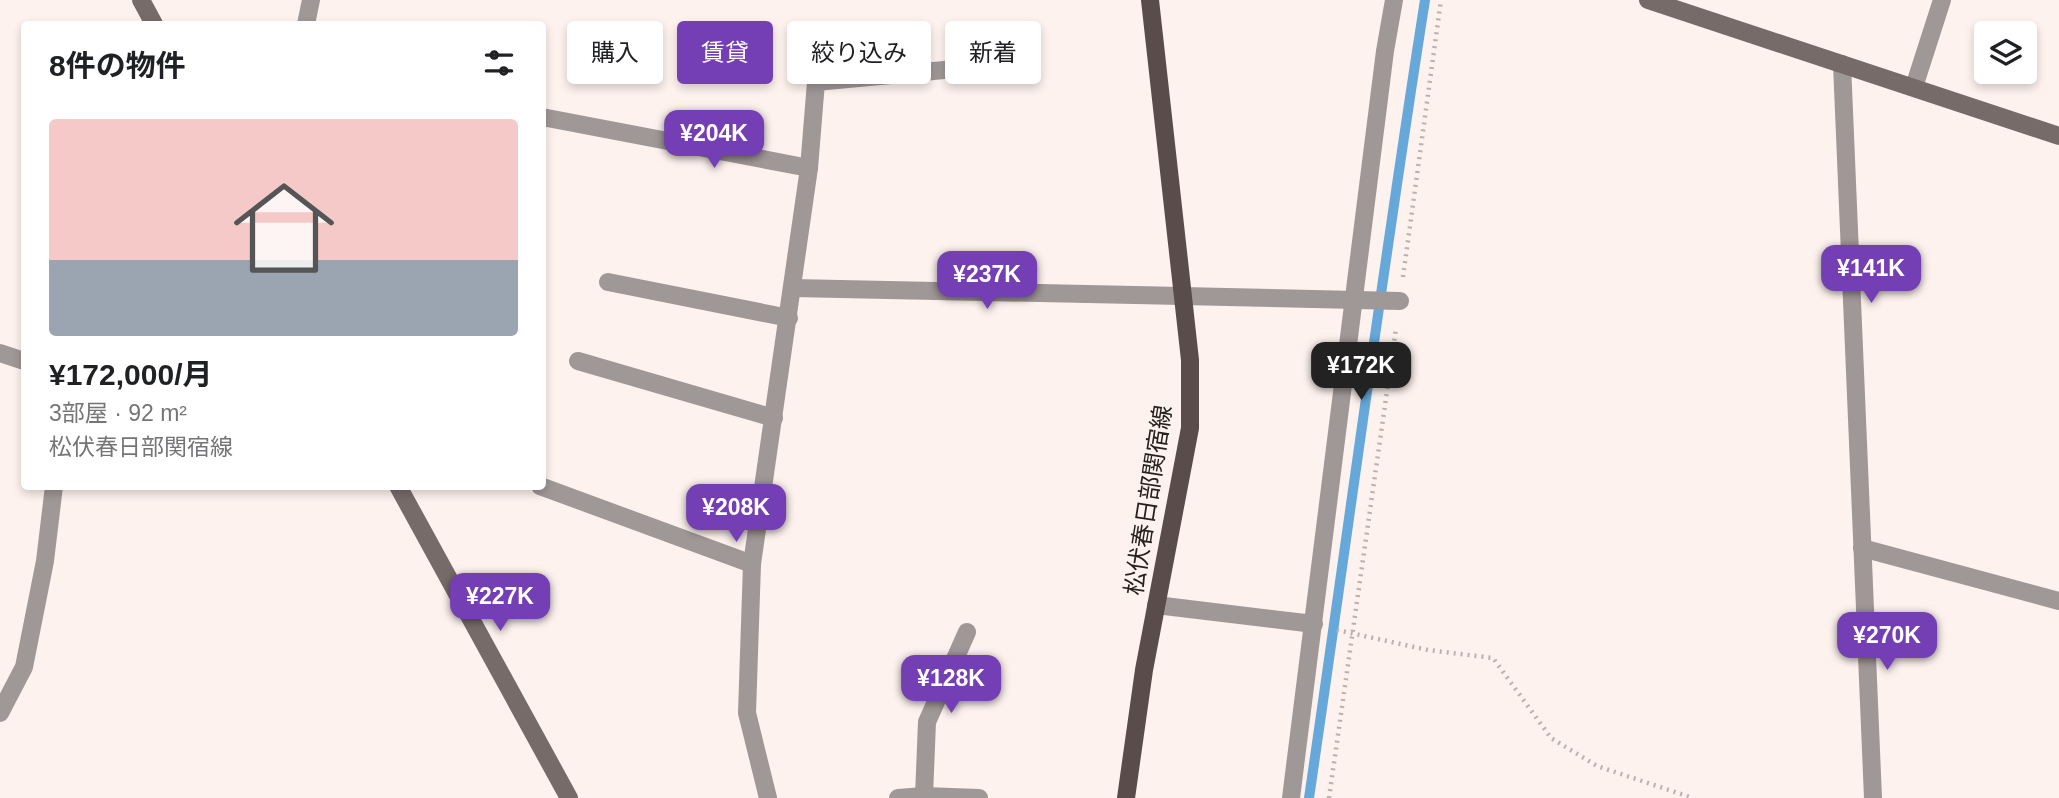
<!DOCTYPE html>
<html lang="ja">
<meta charset="utf-8">
<style>
:root{--surface:#fff;--page:#f6f6f6;--text:#202124;--muted:#757577;--line:#e0e0e0;--accent:#743eb5}
body{margin:0;font-family:Arial,"Noto Sans JP",sans-serif;background:var(--page);color:var(--text);height:100vh;display:flex;flex-direction:column;font-size:26px;white-space:nowrap}
*{box-sizing:border-box;margin:0}
p{font-size:23px;color:var(--muted)}
.icon{flex:none;width:38px;height:38px;fill:none;stroke:currentColor;stroke-width:2;stroke-linecap:round;stroke-linejoin:round}
.map{position:relative;flex:1;overflow:hidden}
.sheet{position:absolute;left:21px;top:21px;width:525px;height:469px;display:flex;flex-direction:column;background:var(--surface);border-radius:7px;box-shadow:0 4px 10px #0003}
.sheet>*{flex:none}
.top-card{position:absolute;left:567px;top:21px;width:665px;height:63px;display:flex;gap:14px}
.fabs{position:absolute;left:1974px;top:21px;display:grid;gap:14px}
.fabs a{display:grid;place-items:center;width:63px;height:63px;border-radius:7px;background:var(--surface);box-shadow:0 4px 10px #0003;font-size:35px}
.price{position:absolute;translate:-50% -60px;padding:0 16px;border-radius:14px;background:var(--accent);color:#fff;font-size:23px;line-height:46px;filter:drop-shadow(0 2px 4px #0008)}
.price::after{content:'';position:absolute;left:50%;top:42px;width:21px;height:16px;margin-left:-10px;background:inherit;clip-path:polygon(0 0,100% 0,50% 100%)}
.price.selected{background:#222;color:#fff}
ul{padding:0;list-style:none}
li{display:grid;align-content:center;gap:14px;height:371px;padding:0 28px}
li+li{border-top:2px solid var(--line)}
li span{display:grid;place-items:center;height:217px;border-radius:7px;color:#555}
li>.icon{margin-inline-start:auto}
span .icon{width:126px;height:126px;fill:#fffc;stroke-width:1}
li b{font-size:30px}
h2{display:flex;justify-content:space-between;align-items:center;height:84px;padding:0 28px;font-size:30px}
.pill{padding:0 24px;border-radius:7px;background:var(--surface);box-shadow:0 4px 10px #0003;font-size:24px;line-height:63px}
.pill.selected{background:var(--accent);color:#fff}
.map>svg:first-child{display:block}
.lines{fill:none;stroke-linecap:round;stroke-linejoin:round}
.stream{stroke:#66a8d9;stroke-width:10}
.path{stroke:#bbb1ae;stroke-width:4.5;stroke-dasharray:2 5;stroke-linecap:butt}
.lane{stroke:#a09797;stroke-width:18}
.street{stroke:#a09797;stroke-width:18}
.secondary{stroke:#776b6a;stroke-width:18}
.primary{stroke:#5a4c4b;stroke-width:18}
.labels{text-anchor:middle;dominant-baseline:central;stroke-width:5;stroke-linejoin:round;paint-order:stroke}
.street-label{font-size:24px;fill:#27211e;stroke:#fdf2ee}
</style>
<div class="map">
<svg width="2059" height="798" viewBox="0 0 2059 798">
<rect width="100%" height="100%" fill="#fdf2ee"/>
<g class="lines">
<path class="stream" d="M1309 798C1348 532 1383 266 1425 0"/>
<g class="path">
<polyline points="1403,277 1441,0"/>
<polyline points="1337,630 1428,650 1493,658 1551,738 1597,766 1693,798"/>
<polyline points="1329,798 1396,328"/>
</g>
<g class="lane">
<polyline points="809,168 816,82 955,69"/>
<polyline points="608,282 789,318"/>
<polyline points="1182,296 1400,301"/>
<polyline points="578,361 774,418"/>
<polyline points="540,486 752,564"/>
<polyline points="1862,548 2059,601"/>
<polyline points="1156,605 1314,624"/>
</g>
<g class="street">
<polyline points="306,24 311,0"/>
<polyline points="1842,64 1873,798"/>
<polyline points="1914,87 1942,0"/>
<polyline points="542,117 809,168 752,564 747,713 768,798"/>
<polyline points="793,288 1182,296"/>
<polyline points="0,353 24,361"/>
<polyline points="0,713 24,667 45,561 54,486"/>
<polyline points="924,796 927,722 967,632"/>
<polyline points="898,798 924,796 979,798"/>
<polyline points="1291,798 1385,51 1394,0"/>
</g>
<g class="secondary">
<polyline points="141,0 154,24"/>
<polyline points="1648,0 2059,136"/>
<polyline points="398,486 569,798"/>
</g>
<polyline class="primary" points="1126,798 1144,670 1190,428 1190,360 1150,0"/>
</g>
<g class="labels">
<g class="street-label">
<text transform="translate(1148 500) rotate(-81)">松伏春日部関宿線</text>
</g>
</g>
</svg>
<div class="fabs">
<a><svg class="icon" aria-label="layers" viewBox="0 0 24 24"><path d="M12 4l9 5-9 5-9-5zM3 14l9 5 9-5"/></svg></a>
</div>
<b class="price" style="left:714px;top:170px">¥204K</b>
<b class="price" style="left:1871px;top:305px">¥141K</b>
<b class="price" style="left:987px;top:311px">¥237K</b>
<b class="price selected" style="left:1361px;top:402px">¥172K</b>
<b class="price" style="left:736px;top:544px">¥208K</b>
<b class="price" style="left:500px;top:633px">¥227K</b>
<b class="price" style="left:1887px;top:672px">¥270K</b>
<b class="price" style="left:951px;top:715px">¥128K</b>
<div class="top-card">
<a class="pill">購入</a>
<a class="pill selected">賃貸</a>
<a class="pill">絞り込み</a>
<a class="pill">新着</a>
</div>
<section class="sheet">
<h2>8件の物件<svg class="icon" aria-label="filters" viewBox="0 0 24 24"><path d="M4 7h16M4 17h16"/><circle cx="9" cy="7" r="2"/><circle cx="15" cy="17" r="2"/></svg></h2>
<ul>
<li><span style="background:linear-gradient(#f6c9c9 65%,#9aa5b1 0)"><svg class="icon" aria-label="home" viewBox="0 0 24 24"><path d="M3 11l9-7 9 7M6 9v11h12V9"/></svg></span><div><b>¥172,000/月</b><p>3部屋 · 92 m²</p><p>松伏春日部関宿線</p></div></li>
</ul>
</section>
</div>
